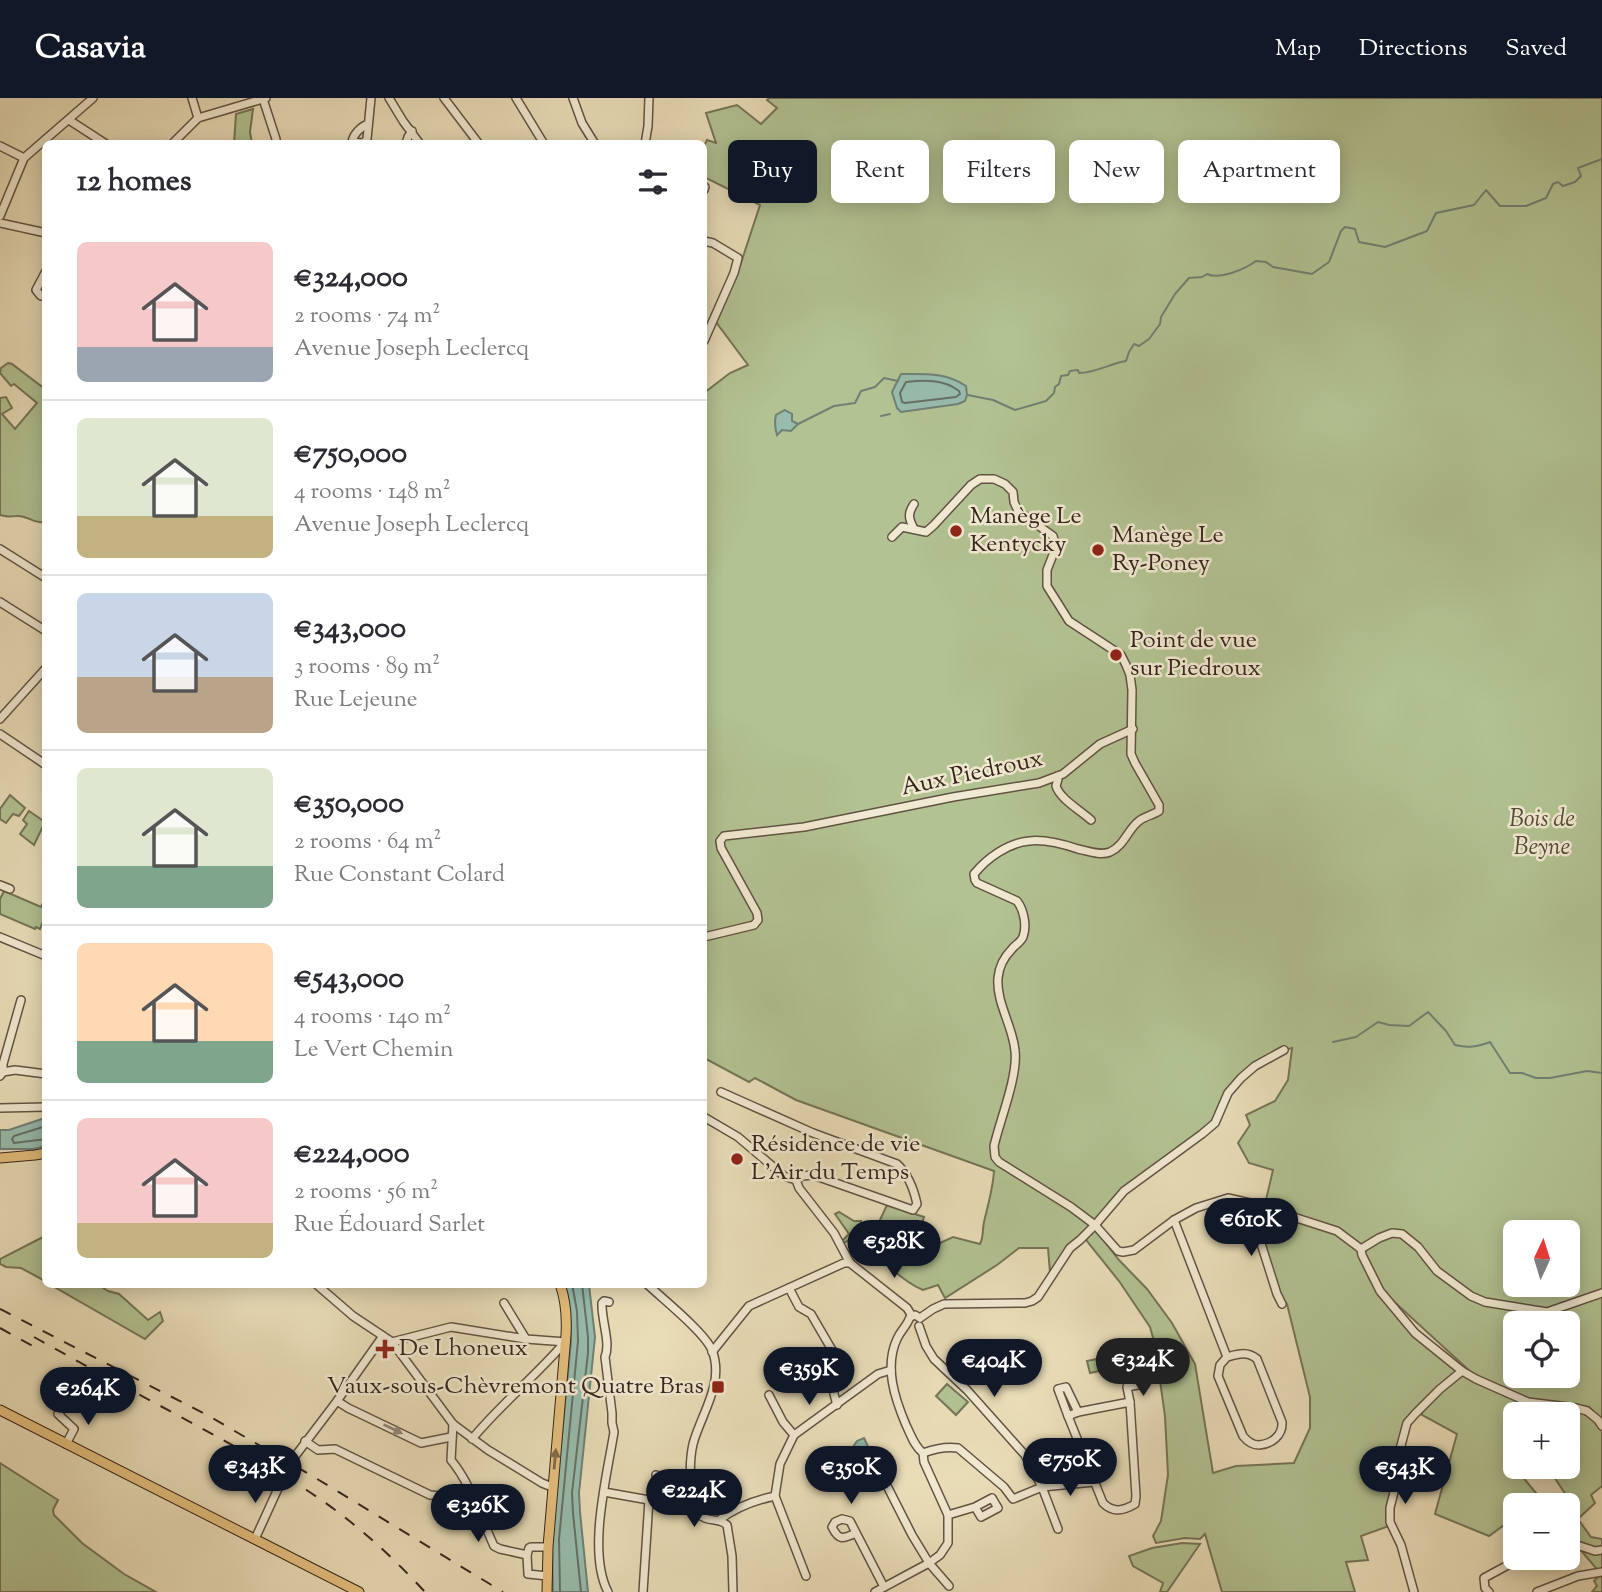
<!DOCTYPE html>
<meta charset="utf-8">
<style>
:root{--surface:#fff;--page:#f2f2f3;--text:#2b2b33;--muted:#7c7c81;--line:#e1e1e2;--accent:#111827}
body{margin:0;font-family:"Sorts Mill Goudy",serif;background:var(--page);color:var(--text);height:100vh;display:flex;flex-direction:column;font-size:26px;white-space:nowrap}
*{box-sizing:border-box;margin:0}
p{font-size:23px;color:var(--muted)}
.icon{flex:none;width:38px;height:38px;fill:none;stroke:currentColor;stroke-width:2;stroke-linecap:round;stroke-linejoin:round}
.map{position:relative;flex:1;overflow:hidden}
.panel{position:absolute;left:42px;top:42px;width:665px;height:1148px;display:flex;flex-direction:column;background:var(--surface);border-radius:10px;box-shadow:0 4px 18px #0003}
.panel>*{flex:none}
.top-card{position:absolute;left:728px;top:42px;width:665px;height:63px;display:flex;gap:14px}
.needle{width:46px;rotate:4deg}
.tools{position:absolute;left:1503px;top:1122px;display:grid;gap:14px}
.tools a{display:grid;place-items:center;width:77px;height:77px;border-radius:10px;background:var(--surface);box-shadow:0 4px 18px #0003;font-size:35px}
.price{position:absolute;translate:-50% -60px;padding:0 16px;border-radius:24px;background:var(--accent);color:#fff;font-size:23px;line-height:46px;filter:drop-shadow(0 2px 4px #0008)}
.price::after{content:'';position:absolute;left:50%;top:42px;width:21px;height:16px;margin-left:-10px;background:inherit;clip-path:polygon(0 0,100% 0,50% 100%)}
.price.on{background:#222;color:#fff}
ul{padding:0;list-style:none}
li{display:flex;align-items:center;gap:21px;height:175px;padding:0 35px}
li+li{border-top:2px solid var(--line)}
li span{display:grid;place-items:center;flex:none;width:196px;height:140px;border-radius:10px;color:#555}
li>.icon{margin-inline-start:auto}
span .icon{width:84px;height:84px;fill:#fffc;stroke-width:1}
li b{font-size:30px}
h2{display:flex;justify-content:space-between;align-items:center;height:84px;padding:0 35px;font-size:30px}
.chip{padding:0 24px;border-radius:10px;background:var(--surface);box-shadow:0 4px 18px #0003;font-size:24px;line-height:63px}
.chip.on{background:var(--accent);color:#fff}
header{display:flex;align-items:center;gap:42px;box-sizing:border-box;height:98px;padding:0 35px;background:var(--accent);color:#fff}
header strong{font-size:33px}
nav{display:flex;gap:38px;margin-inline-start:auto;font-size:24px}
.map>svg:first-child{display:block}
.green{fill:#b2c292;stroke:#747458;stroke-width:2;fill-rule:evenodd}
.water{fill:#97bcad;stroke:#708073;stroke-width:2}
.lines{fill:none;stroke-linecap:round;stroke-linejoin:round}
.shore{stroke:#667065;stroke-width:2}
.stream{stroke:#708073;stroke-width:2}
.minor-tunnel{stroke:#c5b899;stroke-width:7;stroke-dasharray:7 3.5;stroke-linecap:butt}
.minor-casing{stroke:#625344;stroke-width:10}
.major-casing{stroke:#35251d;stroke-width:11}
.minor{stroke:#f1e9d1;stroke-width:7}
.major{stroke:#e4be7c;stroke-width:9}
.rail{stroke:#35251d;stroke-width:2;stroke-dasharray:12 12;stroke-linecap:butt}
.oneway{fill:#938777}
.oneway2{fill:#846a48}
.poi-dot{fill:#8f2418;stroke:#f1e9d1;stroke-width:2.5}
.labels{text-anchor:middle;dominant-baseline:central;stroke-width:5;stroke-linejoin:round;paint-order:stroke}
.poi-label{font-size:24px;fill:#35251d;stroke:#f1e9d1;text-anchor:start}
.street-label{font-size:24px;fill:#35251d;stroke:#f1e9d1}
.park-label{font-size:24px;font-style:italic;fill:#544c3a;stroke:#f1e9d1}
</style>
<header>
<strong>Casavia</strong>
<nav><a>Map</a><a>Directions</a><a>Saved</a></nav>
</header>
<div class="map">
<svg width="1602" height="1494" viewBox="0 0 1602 1494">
<rect width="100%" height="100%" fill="#e9ddb8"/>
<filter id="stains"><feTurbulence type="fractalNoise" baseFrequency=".00286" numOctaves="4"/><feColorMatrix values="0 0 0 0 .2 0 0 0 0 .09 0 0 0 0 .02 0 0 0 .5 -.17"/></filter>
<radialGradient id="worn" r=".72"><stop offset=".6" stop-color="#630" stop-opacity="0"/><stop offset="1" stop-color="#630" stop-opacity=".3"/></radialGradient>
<g class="green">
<path d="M769 0H1602V1322L1589 1309 1570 1305 1551 1307 1530 1303 1473 1276 1389 1199 1362 1164 1370 1182 1413 1235 1455 1270 1456 1274 1404 1325 1386 1420 1389 1428 1361 1438 1368 1462 1346 1464 1355 1494H1222L1205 1436 1200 1441 1185 1440 1156 1445 1153 1438 1161 1423 1168 1377 1165 1318 1155 1247 1150 1229 1119 1183 1086 1142 1094 1130 1119 1162 1147 1191 1172 1225 1195 1266 1213 1375 1236 1368 1294 1365 1310 1330V1299L1287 1206 1282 1201 1251 1113 1253 1109 1340 1133 1265 1106 1273 1072 1249 1065 1238 1045 1250 1027 1246 1017 1275 1003 1288 982 1292 950 1284 952 1269 958 1228 995 1215 1025 1124 1093 1050 1175 1048 1150H1019L997 1167 945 1200 938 1187 923 1192C899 1182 881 1160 864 1141L855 1148 850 1142 843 1145 842 1143 849 1136 835 1116 839 1114 854 1123H861V1127L870 1129 874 1123 879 1124 887 1107 924 1119 918 1139 916 1156 953 1139 980 1146C984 1138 982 1133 984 1124 988 1107 993 1090 994 1073L796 1002 755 980 749 984 704 960V295L730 275 748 267 716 224 739 171 760 107 704 79V48L707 42 716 45 706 15 737 7 761 26 777 10 767 2ZM1516 1134H1568V1186H1516ZM1516 1225H1568V1278H1516Z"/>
<polygon points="253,11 250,34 252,45 234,45 236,16"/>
<path d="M8 265 12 266 45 291V424C33 426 27 417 17 418 10 418 8 420 0 417V300L6 299 12 310 2 316 15 331 37 305 14 286 11 288 0 275 1 270Z"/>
<polygon points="10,697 25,710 19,718 13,716 6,725 0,721 0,711"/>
<polygon points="29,713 45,724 34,747 20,736 27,726 23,722"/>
<polygon points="4,793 41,809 43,805 45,805 45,818 40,831 36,829 35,831 0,816 0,801"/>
<polygon points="45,1138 45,1183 21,1170 6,1169 0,1166 0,1161"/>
<polygon points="51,1187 99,1187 108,1193 119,1196 148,1222 160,1214 163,1223 145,1241"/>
<polygon points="1116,1257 1118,1269 1090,1275 1087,1263"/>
<polygon points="1462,1276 1532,1309 1539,1311 1567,1311 1582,1315 1594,1321 1602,1331 1602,1388 1591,1397 1595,1405 1578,1421 1591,1439 1602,1441 1602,1494 1592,1494 1597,1488 1594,1483 1601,1476 1579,1450 1568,1444 1568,1407 1558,1407 1564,1404 1566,1397 1552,1376 1544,1373 1538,1369 1568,1368 1568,1316 1516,1316 1516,1368 1523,1369 1521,1377 1546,1407 1516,1407 1515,1419 1489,1438 1435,1416 1457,1336 1422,1317 1422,1314 1446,1288"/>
<polygon points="947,1286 968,1304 956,1317 936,1298"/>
<polygon points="0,1365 58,1402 53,1412 54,1417 82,1445 124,1476 156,1494 0,1494"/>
<polygon points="1182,1445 1200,1446 1167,1494 1160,1494 1163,1485 1133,1468 1129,1458 1152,1450"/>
</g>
<g class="water">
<path d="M901 276C925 276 945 274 966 288L967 297 965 303 958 306 901 314 897 310 892 294Z"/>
<path d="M785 312 792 316V323L798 326 791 333 782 332 777 337C775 330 774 324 776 317Z"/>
<polygon points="45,1020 45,1048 34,1051 0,1051 0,1032 9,1032"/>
<polygon points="564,1187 589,1187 595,1239 579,1395 580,1414 588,1494 553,1494 552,1441 571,1243 570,1214"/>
<polygon points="864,1340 873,1359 876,1369 850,1388 835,1375 857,1343"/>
</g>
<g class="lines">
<g class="shore">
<path d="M906 284C924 282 944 281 959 293L960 296 956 299 905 305 902 304 900 295Z"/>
<polyline points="46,1028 14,1038 12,1041 14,1045 46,1041"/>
<polyline points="560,1494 559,1441 578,1243 577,1213 572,1186"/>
<polyline points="581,1494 573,1415 572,1395 588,1255 588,1239 582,1186"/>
</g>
<g class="stream">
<path d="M968 297 993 302 1015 312 1046 303 1054 295 1055 289 1059 286 1061 278 1068 277 1070 273 1078 272 1079 275C1095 275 1109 266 1126 263L1129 254 1134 246 1139 248 1149 241 1160 226 1161 219 1175 196 1189 180 1202 179 1207 176C1220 182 1245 171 1256 163L1266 164 1273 169 1312 176 1329 164 1341 133 1345 129 1355 131 1359 144 1385 149 1427 133 1436 115 1474 107 1486 92 1500 108H1526L1546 100 1553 86 1558 84 1563 88 1575 84 1581 78 1578 70 1602 61"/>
<polyline points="881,318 890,316"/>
<polyline points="798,326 834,308 855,305 861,293 875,289 884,280 898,283"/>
<path d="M1333 944 1356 939 1378 924 1389 927 1409 928 1428 914 1446 933 1455 947C1468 950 1477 949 1490 944L1510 975H1522L1536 980H1550L1587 973 1602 975"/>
</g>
<polyline class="minor-tunnel" points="281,1384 296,1357"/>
<g class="minor-casing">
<g id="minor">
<polyline points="192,0 198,20"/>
<polyline points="389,0 403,23 420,46"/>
<polyline points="444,0 479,46"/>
<polyline points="516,0 544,46"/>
<polyline points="573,0 582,25 595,46"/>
<polyline points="263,1 276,41 276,46"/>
<polyline points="69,22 106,46"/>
<path d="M368 26C361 28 353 37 352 44L362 45 366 43 367 41 371 0"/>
<polyline points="172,46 198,20 266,0"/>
<polyline points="406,46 408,39 412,33"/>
<polyline points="645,46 648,28 649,0"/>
<polyline points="0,48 24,60"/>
<polyline points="704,92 705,89"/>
<polyline points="0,118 24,60 93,0"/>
<polyline points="0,125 46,135"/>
<polyline points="704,143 713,145 738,160 734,175 704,243"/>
<polyline points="46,173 36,192 41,198 46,198"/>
<path d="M914 406C907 416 909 421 914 431"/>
<path d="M892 439 902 429 926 434 934 427 971 387 980 381H994L1005 386 1013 394 1014 404 1018 413 1053 438 1056 449 1047 472V488L1069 523 1121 557 1126 567 1130 577 1132 592 1131 656 1135 665 1159 707V713C1153 717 1145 718 1139 723 1128 731 1124 748 1110 754 1100 758 1088 753 1078 751 1063 746 1045 741 1029 743 1008 745 987 760 974 776L975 782 977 785 1017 803C1024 812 1027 828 1023 839 1021 844 1015 847 1012 851 1005 858 999 869 998 880 996 905 1013 928 1015 953 1018 978 1000 1022 994 1048L995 1059 999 1064 1071 1109 1095 1127 1118 1153 1123 1154 1134 1152 1174 1122 1196 1110 1228 1100 1250 1105 1337 1133 1361 1151"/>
<polyline points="0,451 46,480"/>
<polyline points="0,504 46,533"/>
<polyline points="0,621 46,570"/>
<polyline points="0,636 46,667"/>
<path d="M1058 678V681L1056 688C1060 701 1080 712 1091 722"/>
<polyline points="0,787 10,791"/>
<polyline points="0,839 46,858"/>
<polyline points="704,839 754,827 758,822 757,815 721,750 720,743 724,738 804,729 953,699 1039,685 1063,676 1100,646 1133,631"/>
<polyline points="3,974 3,966 21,902"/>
<polyline points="0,978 3,974 15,972 46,976"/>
<path d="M721 994 813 1035 897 1066C908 1076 914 1092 917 1106L913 1112 813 1077 802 1078 796 1082"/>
<polyline points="0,1010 46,1009"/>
<polyline points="704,1019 738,1039 784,1078 796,1082 799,1090 834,1135 850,1165 907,1210 912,1218"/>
<polyline points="1250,1105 1251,1114 1277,1196 1282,1206"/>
<path d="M1174 1122 1227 1259 1220 1267 1218 1278 1243 1338C1247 1343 1252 1347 1259 1347 1272 1346 1283 1337 1282 1324L1257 1261C1247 1253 1238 1256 1227 1259"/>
<polyline points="1361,1151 1362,1157 1380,1193 1415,1235 1462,1273 1476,1281 1528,1304 1576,1310 1587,1313 1598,1322 1602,1328"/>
<polyline points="1361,1151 1379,1140 1392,1135 1402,1136 1418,1149 1437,1173 1471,1198 1485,1204 1547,1214 1602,1195"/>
<polyline points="316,1186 353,1218 392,1244 453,1326 488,1352 542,1385 552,1389"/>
<path d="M647 1186C664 1202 704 1234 712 1252 725 1285 701 1316 693 1346 690 1359 690 1376 691 1389 692 1398 693 1408 698 1415 706 1425 718 1419 727 1427L732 1458 733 1494"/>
<polyline points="789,1190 799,1209 811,1216 832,1252 834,1296 837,1307"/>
<polyline points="504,1205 526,1241"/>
<polyline points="920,1220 933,1211 944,1206 1025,1205 1032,1203 1038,1199 1070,1150 1080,1142 1095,1127 1124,1093 1202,1036 1215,1025 1228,995 1241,980 1255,968 1284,952"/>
<polyline points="919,1228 926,1248 934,1261 967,1292 1025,1357 1042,1389 1058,1431"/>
<polyline points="392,1244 451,1229 526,1241 566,1244"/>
<polyline points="712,1254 749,1208 844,1165 850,1165"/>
<polyline points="769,1297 783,1324 794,1337"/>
<polyline points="337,1303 348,1310 421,1345 451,1339"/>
<path d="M1130 1304 1136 1398 1135 1406C1123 1413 1113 1415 1103 1405L1068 1318 1078 1314Z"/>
<polyline points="1130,1304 1127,1289 1143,1286"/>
<polyline points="1068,1318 1058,1291 1066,1289 1078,1314"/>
<path d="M453 1326 451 1362C471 1386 481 1420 494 1448L500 1451 527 1457 529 1450 531 1449H548"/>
<path d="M472 1341C501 1306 536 1278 565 1244"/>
<polyline points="305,1343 318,1352 335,1351 430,1397 458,1400 470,1395"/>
<polyline points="66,1346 74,1331 58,1316 71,1301"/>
<path d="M923 1355C934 1351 946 1348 958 1350L1004 1389 1013 1401 1042 1389 1094 1384"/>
<polyline points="296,1357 337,1303 383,1238"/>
<polyline points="881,1376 912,1437 929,1465 949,1488"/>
<polyline points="656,1377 658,1387 661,1393"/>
<polyline points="604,1394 649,1402 657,1401 662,1405 666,1404 669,1401"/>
<polyline points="775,1398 806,1478"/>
<path d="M657 1401 658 1395 663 1392 668 1395 669 1401C678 1405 684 1407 693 1405"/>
<polyline points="948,1417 975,1409 981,1419 998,1410 992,1400 975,1409"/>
<path d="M719 1422C735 1410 756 1402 775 1398L780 1366 794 1337 878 1276 891 1272"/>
<path d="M856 1435C843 1441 839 1443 832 1429L835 1424 842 1421 850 1423 884 1489"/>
<polyline points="255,1441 281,1384"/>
<polyline points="1568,1444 1595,1453 1602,1452"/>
<polyline points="527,1457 528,1476 548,1478"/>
<path d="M608 1494C587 1454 607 1378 614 1334L612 1325V1315L605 1259C611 1245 601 1221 602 1205L604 1203 609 1204"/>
<polyline points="643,1494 649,1402"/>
<path d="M875 1494 929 1465 940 1457 948 1445V1417L924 1364 923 1355C914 1348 911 1337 906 1327 895 1301 884 1269 897 1241 901 1232 907 1228 910 1219L915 1217 920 1220"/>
<polyline points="1414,1494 1401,1447 1390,1424 1390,1410 1395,1390 1395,1370 1407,1325 1415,1316 1440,1291 1462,1273"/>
<polyline points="1489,1494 1485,1490 1484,1480 1521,1460"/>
<polyline points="1537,1494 1578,1478 1602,1474"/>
</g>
</g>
<g class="major-casing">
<g id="major">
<polyline points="0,1060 35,1057 46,1055"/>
<polyline points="0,1312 359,1494"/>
<path d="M547 1494 548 1449 566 1237C567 1220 566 1203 560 1186"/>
</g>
</g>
<use href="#minor" class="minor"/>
<use href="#major" class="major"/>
<g class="rail">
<polyline points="0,1211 207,1317 309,1376 503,1494"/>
<polyline points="0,1230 42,1253"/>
<path d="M34 1239C82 1266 131 1292 179 1318 223 1342 267 1365 308 1393 351 1421 390 1456 425 1494"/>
</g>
</g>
<defs><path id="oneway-solid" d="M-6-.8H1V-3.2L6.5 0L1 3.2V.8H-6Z" transform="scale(1.75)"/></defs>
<use class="oneway" href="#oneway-solid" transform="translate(393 1331) rotate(26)"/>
<use class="oneway2" href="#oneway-solid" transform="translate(555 1361) rotate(-85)"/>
<g class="poi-dot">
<circle cx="956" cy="433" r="7"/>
<circle cx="1098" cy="452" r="7"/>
<circle cx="1116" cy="557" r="7"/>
<circle cx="737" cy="1061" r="7"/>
<path d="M381.5 1240.5h7v7h7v7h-7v7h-7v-7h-7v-7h7z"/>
<rect x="711" y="1282" width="14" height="14" rx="3.5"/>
</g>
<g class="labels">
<g class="poi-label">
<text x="970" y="419">Manège Le<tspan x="970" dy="28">Kentycky</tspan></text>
<text x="1112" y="438">Manège Le<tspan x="1112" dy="28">Ry-Poney</tspan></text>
<text x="1130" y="543">Point de vue<tspan x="1130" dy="28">sur Piedroux</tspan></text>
<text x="751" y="1047">Résidence de vie<tspan x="751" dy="28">L'Air du Temps</tspan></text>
<text x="399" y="1251">De Lhoneux</text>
<text x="704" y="1289" text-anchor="end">Vaux-sous-Chèvremont Quatre Bras</text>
</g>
<g class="street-label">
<text transform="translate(972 676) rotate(-12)">Aux Piedroux</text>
</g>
<g class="park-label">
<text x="1542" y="722">Bois de<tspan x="1542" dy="28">Beyne</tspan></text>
</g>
</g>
<rect width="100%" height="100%" filter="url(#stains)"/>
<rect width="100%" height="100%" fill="url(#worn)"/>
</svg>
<div class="tools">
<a><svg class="needle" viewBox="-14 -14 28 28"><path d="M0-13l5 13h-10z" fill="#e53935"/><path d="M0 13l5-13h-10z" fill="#7c7c81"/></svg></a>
<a><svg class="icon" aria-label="locate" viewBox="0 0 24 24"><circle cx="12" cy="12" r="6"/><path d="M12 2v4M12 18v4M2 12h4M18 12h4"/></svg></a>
<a>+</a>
<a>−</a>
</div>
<b class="price" style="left:1251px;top:1160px">€610K</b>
<b class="price" style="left:894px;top:1182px">€528K</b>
<b class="price on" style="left:1143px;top:1300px">€324K</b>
<b class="price" style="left:994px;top:1301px">€404K</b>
<b class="price" style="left:809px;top:1309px">€359K</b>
<b class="price" style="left:88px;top:1329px">€264K</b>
<b class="price" style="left:1070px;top:1400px">€750K</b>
<b class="price" style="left:255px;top:1407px">€343K</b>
<b class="price" style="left:851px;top:1408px">€350K</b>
<b class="price" style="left:1405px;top:1408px">€543K</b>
<b class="price" style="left:694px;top:1431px">€224K</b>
<b class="price" style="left:478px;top:1446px">€326K</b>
<div class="top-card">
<a class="chip on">Buy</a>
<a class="chip">Rent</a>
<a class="chip">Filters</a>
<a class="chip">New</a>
<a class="chip">Apartment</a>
</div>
<section class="panel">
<h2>12 homes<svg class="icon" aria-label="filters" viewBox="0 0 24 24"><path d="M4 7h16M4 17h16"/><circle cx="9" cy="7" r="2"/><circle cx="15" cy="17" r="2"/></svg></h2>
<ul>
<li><span style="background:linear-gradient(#f6c9c9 75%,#9aa5b1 0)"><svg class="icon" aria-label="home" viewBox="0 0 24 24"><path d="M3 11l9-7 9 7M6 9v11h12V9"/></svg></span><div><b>€324,000</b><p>2 rooms · 74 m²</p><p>Avenue Joseph Leclercq</p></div></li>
<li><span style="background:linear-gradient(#dfe7d0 70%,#c2b280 0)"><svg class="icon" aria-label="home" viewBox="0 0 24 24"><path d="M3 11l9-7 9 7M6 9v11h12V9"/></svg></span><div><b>€750,000</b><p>4 rooms · 148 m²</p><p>Avenue Joseph Leclercq</p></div></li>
<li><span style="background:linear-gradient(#c9d6e8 60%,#b9a48a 0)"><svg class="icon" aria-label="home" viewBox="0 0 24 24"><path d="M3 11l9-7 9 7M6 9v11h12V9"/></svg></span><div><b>€343,000</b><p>3 rooms · 89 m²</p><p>Rue Lejeune</p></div></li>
<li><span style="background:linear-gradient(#dfe7d0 70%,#7fa58c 0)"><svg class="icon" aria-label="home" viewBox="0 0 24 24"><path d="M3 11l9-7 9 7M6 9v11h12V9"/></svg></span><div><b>€350,000</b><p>2 rooms · 64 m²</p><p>Rue Constant Colard</p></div></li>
<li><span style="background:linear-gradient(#ffd9b3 70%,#7fa58c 0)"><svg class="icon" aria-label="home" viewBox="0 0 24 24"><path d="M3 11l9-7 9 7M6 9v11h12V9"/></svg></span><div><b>€543,000</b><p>4 rooms · 140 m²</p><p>Le Vert Chemin</p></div></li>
<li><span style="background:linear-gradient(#f6c9c9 75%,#c2b280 0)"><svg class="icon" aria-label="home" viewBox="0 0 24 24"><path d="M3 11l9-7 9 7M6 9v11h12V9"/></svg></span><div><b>€224,000</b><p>2 rooms · 56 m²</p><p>Rue Édouard Sarlet</p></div></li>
</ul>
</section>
</div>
